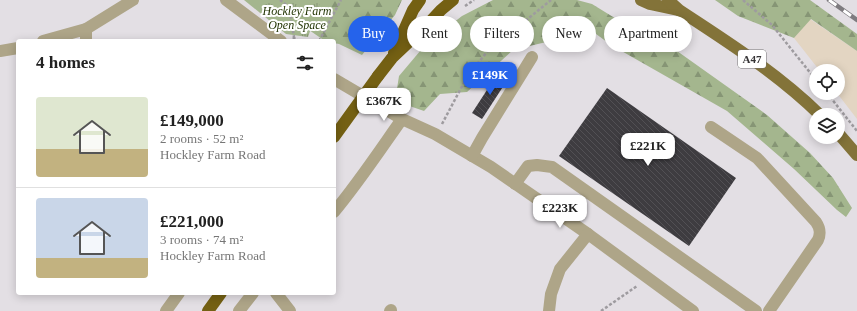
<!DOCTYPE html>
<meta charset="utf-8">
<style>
:root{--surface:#fff;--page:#f6f6f6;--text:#222;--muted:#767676;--line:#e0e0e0;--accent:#2563eb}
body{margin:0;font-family:"Times New Roman",serif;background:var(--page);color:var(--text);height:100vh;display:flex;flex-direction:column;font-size:15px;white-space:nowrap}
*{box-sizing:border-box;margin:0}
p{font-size:13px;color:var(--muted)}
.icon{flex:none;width:22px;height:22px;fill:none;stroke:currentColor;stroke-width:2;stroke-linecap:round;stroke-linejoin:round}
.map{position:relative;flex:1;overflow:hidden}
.panel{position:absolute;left:16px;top:39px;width:320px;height:256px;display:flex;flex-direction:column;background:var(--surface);border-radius:4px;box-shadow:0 2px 10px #0003}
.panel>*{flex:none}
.guide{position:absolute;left:348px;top:16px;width:380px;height:36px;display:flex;gap:8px}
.tools{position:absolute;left:809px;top:64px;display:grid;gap:8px}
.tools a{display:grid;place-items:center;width:36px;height:36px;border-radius:50%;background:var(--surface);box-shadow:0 2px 10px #0003;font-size:20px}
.price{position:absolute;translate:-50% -34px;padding:0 9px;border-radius:8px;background:#fff;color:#222;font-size:13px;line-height:26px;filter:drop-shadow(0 1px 2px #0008)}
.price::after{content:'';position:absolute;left:50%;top:24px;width:12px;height:9px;margin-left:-6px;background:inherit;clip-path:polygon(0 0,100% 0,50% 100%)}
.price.active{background:var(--accent);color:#fff}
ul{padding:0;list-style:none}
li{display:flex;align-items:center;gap:12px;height:100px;padding:0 20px}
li+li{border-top:1px solid var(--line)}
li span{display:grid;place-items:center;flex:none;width:112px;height:80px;border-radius:4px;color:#555}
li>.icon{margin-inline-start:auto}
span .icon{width:48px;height:48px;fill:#fffc;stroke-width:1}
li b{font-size:17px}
h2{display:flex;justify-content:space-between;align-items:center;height:48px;padding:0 20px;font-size:17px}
.tag{padding:0 14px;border-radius:18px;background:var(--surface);box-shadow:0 2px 10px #0003;font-size:14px;line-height:36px}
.tag.active{background:var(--accent);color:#fff}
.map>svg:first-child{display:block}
.industrial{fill:#e3d5c2}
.forest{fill:url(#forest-firs)}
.park{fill:url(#park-tufts)}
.building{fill:url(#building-back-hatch)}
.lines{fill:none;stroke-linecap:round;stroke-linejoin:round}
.path{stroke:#9e9b9f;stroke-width:2.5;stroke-dasharray:3 2;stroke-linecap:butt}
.minor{stroke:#aea588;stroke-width:12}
.major{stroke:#837339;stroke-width:12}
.highway{stroke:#746013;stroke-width:12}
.rail-casing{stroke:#7e7b7f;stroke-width:4.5}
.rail{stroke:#fff;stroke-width:3;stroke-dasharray:9;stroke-linecap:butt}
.highway-bridge{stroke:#746013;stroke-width:12}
.labels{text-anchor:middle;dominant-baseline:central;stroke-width:4;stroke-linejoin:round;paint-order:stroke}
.shield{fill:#fff;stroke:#727172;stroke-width:1}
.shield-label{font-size:11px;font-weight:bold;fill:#363436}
.park-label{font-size:12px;font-style:italic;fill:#223403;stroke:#fff}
</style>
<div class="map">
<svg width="857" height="311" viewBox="0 0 857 311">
<defs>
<pattern id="forest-firs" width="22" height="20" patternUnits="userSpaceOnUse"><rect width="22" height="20" fill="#a4b68e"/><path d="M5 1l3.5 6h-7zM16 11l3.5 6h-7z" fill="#869575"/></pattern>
<pattern id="park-tufts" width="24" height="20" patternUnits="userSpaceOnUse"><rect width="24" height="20" fill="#a4b68e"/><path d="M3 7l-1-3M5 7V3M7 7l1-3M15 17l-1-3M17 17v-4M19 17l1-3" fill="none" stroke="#869575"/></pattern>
<pattern id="building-back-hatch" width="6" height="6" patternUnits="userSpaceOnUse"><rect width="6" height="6" fill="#3e3c40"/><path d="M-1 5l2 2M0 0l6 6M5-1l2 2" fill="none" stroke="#525054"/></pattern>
</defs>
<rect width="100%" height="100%" fill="#e3dfe4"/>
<polygon class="industrial" points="810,19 857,51 857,119 837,93 838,93 838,71 820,71 794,38"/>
<g class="forest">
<polygon points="313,0 402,0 395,15 362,55 339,44 334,43 334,41 325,41 309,30"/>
<polygon points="493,0 577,0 592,4 618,20 677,51 767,115 810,153 833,178 852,208 846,217 837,210 794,169 727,111 611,45 592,31 513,50 467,92 440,94 424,111 395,101 399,76 426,44 462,16"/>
<polygon points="715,0 810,0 857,34 857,51 811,19 794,38 738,16"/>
</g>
<polygon class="park" points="244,0 321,0 308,37 286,34"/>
<g class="building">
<polygon points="498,73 508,79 482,119 472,113"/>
<polygon points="607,88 736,178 689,246 559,156"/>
</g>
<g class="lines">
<g class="path">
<polyline points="280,0 289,7 294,37"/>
<polyline points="743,0 772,25 816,80"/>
<polyline points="465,6 474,0"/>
<polyline points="293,39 294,38 299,41"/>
<polyline points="319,41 341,0"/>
<polyline points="827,93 857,131"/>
<polyline points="442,124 468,75 487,52 551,0"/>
<polyline points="601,311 637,286"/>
</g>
<g class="minor">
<polyline points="226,0 281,41"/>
<polyline points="86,29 86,41"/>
<polyline points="43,41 86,29 133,0"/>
<polyline points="0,51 18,48"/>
<polyline points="334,79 402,119 435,134 491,167 588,234 693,311"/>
<path d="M711 127 757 158 816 222C820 228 821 233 818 240L769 311"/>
<polyline points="472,156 482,138 532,57"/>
<polyline points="515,184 528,166 537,165 552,167 756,311"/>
<path d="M334 212C359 182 380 150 402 119"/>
<polyline points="276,293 290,311"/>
<polyline points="166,311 179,293"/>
<polyline points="239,311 253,293"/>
<polyline points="390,311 391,310"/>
<polyline points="549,311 551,294 560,269 588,234"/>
</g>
<g class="major">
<polyline points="641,0 650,4 678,10"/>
<path d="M668 0 679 10C728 42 778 74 820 115"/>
<polyline points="838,133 857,155"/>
</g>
<g class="highway">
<polyline points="394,53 413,10 420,0"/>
<polyline points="378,76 392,58 428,24 441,10 453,0"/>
<polyline points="208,311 221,293"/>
</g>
<g class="rail-casing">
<polyline id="rail" points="829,0 857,20"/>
</g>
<use href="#rail" class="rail"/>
<polyline class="highway-bridge" points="334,137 378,76"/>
</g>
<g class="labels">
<rect class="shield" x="738" y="50" width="28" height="18" rx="3"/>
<g class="shield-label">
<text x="752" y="59">A47</text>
</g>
<g class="park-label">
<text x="297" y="11">Hockley Farm<tspan x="297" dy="14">Open Space</tspan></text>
</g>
</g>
</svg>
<div class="tools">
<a><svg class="icon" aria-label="locate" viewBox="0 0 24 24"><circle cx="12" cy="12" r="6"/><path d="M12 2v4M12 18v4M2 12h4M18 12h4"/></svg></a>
<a><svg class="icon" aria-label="layers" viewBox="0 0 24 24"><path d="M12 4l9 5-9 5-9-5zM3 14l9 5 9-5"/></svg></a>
</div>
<b class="price active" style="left:490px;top:96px">£149K</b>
<b class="price" style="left:384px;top:122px">£367K</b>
<b class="price" style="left:648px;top:167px">£221K</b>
<b class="price" style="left:560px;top:229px">£223K</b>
<div class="guide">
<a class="tag active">Buy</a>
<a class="tag">Rent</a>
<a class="tag">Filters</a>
<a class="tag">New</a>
<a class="tag">Apartment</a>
</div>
<section class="panel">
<h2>4 homes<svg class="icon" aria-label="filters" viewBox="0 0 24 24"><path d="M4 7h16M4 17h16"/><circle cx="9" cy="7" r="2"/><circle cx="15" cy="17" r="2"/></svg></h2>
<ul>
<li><span style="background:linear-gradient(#dfe7d0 65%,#c2b280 0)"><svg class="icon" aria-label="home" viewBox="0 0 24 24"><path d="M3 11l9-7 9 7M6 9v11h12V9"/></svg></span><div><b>£149,000</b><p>2 rooms · 52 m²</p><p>Hockley Farm Road</p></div></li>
<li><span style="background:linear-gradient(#c9d6e8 75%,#c2b280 0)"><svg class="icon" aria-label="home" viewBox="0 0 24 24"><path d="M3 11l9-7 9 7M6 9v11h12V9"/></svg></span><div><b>£221,000</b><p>3 rooms · 74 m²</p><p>Hockley Farm Road</p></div></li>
</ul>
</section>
</div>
